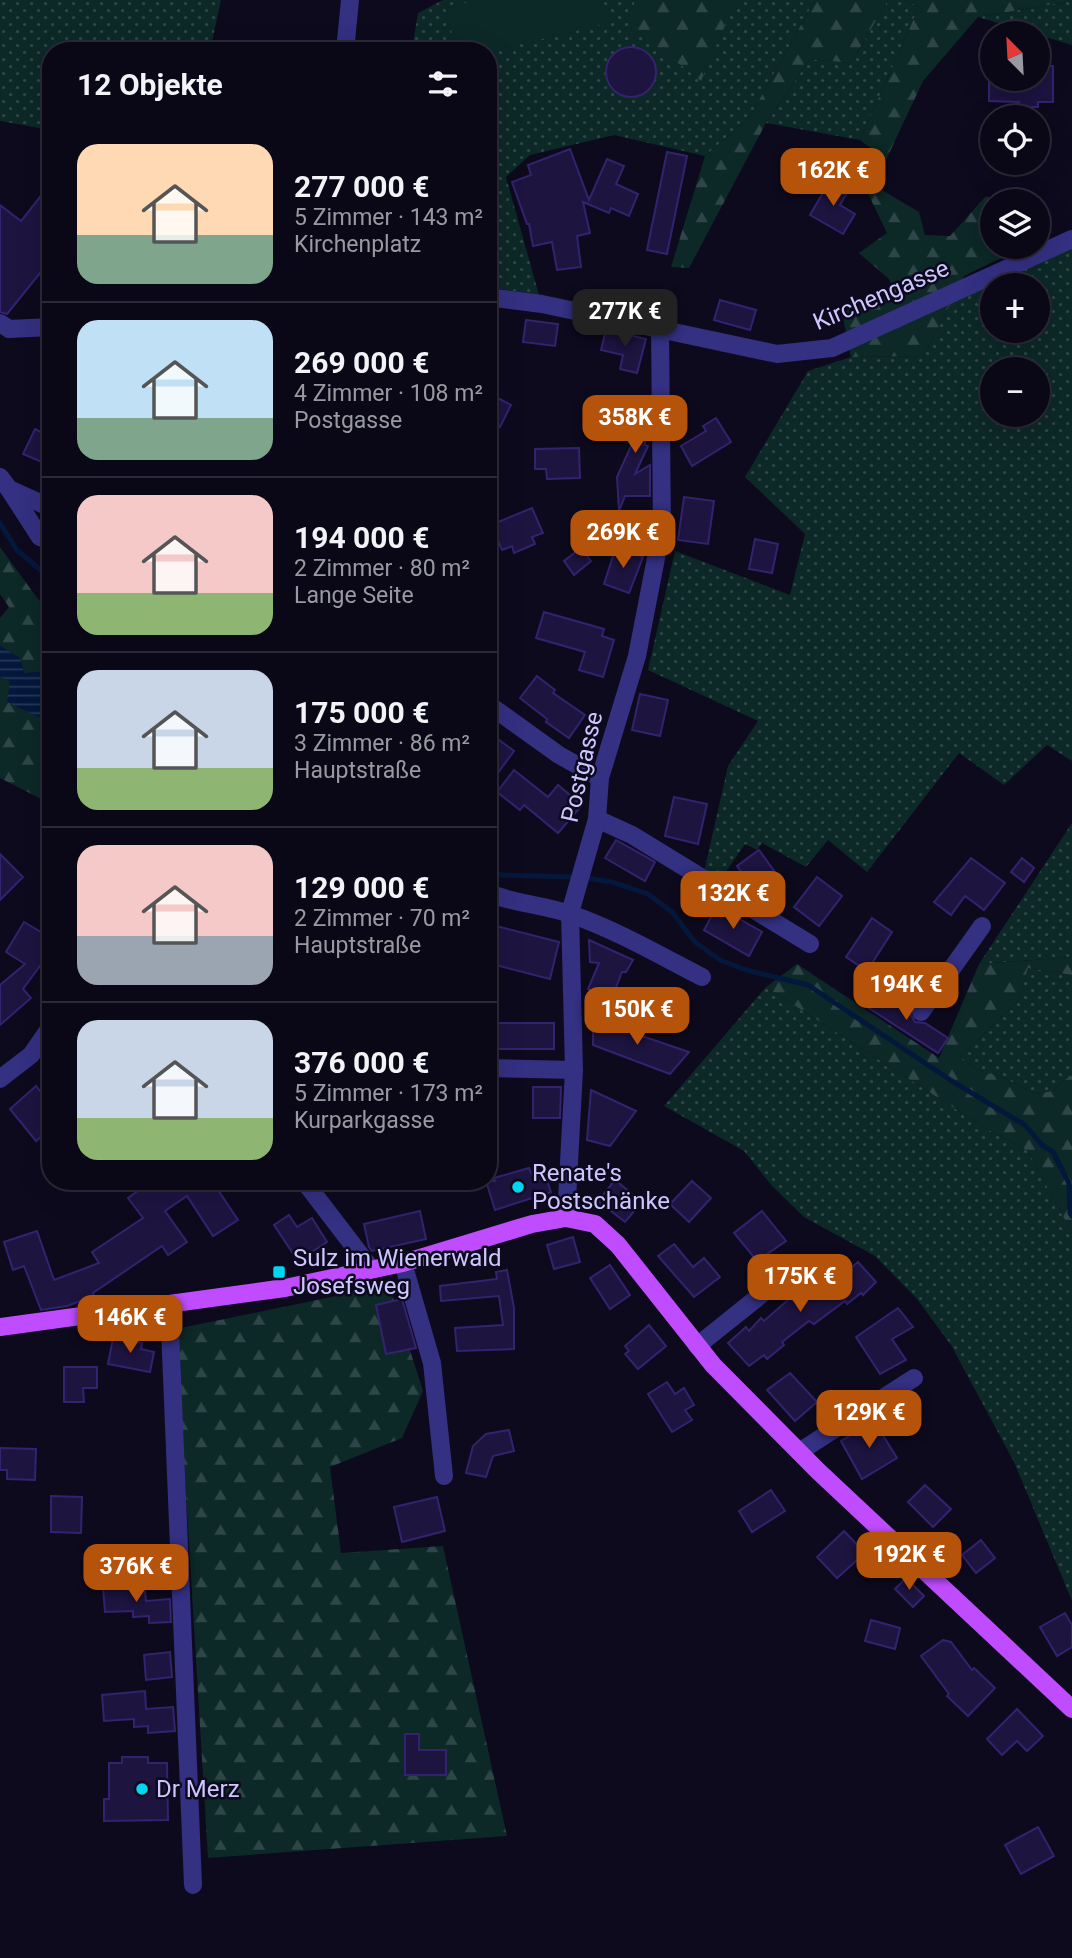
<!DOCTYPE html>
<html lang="de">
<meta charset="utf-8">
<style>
:root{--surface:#0a0816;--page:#13111f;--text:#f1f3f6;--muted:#999aa1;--line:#2a2935;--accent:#b45309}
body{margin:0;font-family:Roboto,sans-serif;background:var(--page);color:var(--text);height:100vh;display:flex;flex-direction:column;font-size:26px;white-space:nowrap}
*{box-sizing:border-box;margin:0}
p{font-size:23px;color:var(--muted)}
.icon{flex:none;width:38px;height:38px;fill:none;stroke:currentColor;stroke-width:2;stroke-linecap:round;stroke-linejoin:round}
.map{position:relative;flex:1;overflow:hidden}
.sheet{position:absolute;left:42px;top:42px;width:455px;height:1148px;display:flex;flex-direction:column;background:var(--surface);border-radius:28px;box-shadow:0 7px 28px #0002,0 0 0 2px var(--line)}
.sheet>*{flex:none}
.needle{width:46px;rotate:336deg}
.tools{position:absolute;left:980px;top:21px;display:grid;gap:14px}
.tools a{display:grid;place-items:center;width:70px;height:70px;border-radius:50%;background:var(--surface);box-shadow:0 7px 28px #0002,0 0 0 2px var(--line);font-size:35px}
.price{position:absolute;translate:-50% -60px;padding:0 16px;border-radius:14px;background:var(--accent);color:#fff;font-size:23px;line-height:46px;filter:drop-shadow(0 2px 4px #0008)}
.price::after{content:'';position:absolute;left:50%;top:42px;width:21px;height:16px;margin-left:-10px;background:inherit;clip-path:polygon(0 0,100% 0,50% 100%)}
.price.on{background:#222;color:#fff}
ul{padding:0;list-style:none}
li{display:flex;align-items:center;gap:21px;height:175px;padding:0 35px}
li+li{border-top:2px solid var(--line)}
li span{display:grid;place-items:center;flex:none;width:196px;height:140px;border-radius:21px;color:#555}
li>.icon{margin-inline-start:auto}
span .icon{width:84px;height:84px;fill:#fffc;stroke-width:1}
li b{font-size:30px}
h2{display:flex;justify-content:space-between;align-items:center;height:84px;padding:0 35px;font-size:30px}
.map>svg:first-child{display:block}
.grass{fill:url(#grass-dots);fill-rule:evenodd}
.forest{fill:url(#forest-firs)}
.pitch{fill:#0c2827}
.water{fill:url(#water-rules)}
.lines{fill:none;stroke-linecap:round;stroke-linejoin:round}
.stream{stroke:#04183c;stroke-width:5}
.building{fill:#1d1440;stroke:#33236f;stroke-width:2}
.minor{stroke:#343082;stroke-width:18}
.major{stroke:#bf4dff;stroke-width:18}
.poi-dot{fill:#00d5f1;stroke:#0d0a1e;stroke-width:2.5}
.labels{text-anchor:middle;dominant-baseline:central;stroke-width:5;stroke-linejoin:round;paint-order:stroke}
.street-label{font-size:24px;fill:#cdc6ff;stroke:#0d0a1e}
.poi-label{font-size:24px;fill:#cdc6ff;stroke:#0d0a1e;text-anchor:start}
</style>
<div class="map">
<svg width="1072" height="1958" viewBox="0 0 1072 1958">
<defs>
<pattern id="grass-dots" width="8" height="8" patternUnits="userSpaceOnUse" patternTransform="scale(1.75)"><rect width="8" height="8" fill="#0c2827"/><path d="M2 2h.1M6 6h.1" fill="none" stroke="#2e4647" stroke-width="1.8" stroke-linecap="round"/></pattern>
<pattern id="forest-firs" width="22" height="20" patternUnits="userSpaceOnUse" patternTransform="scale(1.75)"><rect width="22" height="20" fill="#0c2827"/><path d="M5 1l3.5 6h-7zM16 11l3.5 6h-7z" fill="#2e4647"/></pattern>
<pattern id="water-rules" width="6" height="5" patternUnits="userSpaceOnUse" patternTransform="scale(1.75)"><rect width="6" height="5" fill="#04183c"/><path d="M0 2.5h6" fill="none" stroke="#273859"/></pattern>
</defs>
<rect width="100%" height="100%" fill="#0d0a1e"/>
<g class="grass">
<polygon points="0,0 221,0 210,51 51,51 51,130 0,121"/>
<polygon points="443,0 815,0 749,118 705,156 614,135 530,155 506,177 539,295 488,287 488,264 498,230 488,216 488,51 416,51 413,43 418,13"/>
<polygon points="888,0 905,0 919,7 860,140 766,123 810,59 851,63"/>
<polygon points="1072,1 1072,45 978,17"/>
<path d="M1072 246V761L1047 745 1004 785 959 753 867 872 828 840 806 867 762 843 757 850 745 844 719 882 704 872 728 766 758 721 648 670 675 551 790 595 805 534 745 477 808 371 851 357 924 356 953 298ZM992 285H1038V331H992ZM992 369H1038V415H992Z"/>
<polygon points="1072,823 1072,957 979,964"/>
<polygon points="1028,968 1072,975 1072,1074 1052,1091 1036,1094 998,1075 984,1073 959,1058 1019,1000"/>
<polygon points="766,987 985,1128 1028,1151 1072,1233 1072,1601 1014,1462 951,1345 917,1299 875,1256 804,1217 772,1186 744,1151 664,1106"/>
</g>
<g class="forest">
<polygon points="635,0 736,0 701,81 651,42 628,31"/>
<polygon points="815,0 888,0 851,63 810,59 766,123 689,268 671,267 705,156 749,118"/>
<polygon points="905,0 1072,0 1072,1 978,17 923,81 886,160 860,140 919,7"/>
<polygon points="860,177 919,212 925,235 950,236 986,196 995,201 992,201 992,247 1024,247 964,276 924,356 851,357 842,312 895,293 889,279 859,253 887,233"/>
<polygon points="0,547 38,599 51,608 51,674 47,672 24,673 20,658 0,646 0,618 9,607 0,594"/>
<polygon points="0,677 10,681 51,723 51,804 0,778"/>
<polygon points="1072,957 1072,975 1028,968 1019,1000 959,1058 984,1073 998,1075 1036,1094 1052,1091 1072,1074 1072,1233 1028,1151 985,1128 766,987 797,964 939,1058 979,964"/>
<polygon points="389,1285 423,1391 402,1438 330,1467 341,1553 443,1546 507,1836 208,1858 176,1329"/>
</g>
<polygon class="pitch" points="477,0 603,0 609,23 488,52 456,51 446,8"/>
<polygon class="water" points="0,646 20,658 24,673 47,672 51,674 51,723 7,702 10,681 0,677"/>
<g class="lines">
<g class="stream">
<polyline points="0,523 17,550 51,579"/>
<polyline points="488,871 502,875 575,877"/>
<polyline points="585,878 612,882 648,894 672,912 695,942 720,960 746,970 808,985 955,1083 1025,1125 1042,1145 1053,1152 1069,1183 1070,1213 1072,1216"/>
</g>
</g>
<g class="building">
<circle cx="631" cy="72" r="25"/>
<polygon points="1038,66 1053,66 1053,102 1038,102 1038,107 1019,107 1019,102 989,101 989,79 1038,79"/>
<polygon points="570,149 589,200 607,159 624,166 616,184 638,194 629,216 611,208 609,213 583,202 590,233 577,236 581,267 557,270 552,242 533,246 529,224 527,224 512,182 531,175 528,165"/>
<polygon points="667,152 687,156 667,254 647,250"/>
<polygon points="831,179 849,189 840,205 855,214 843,234 810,215"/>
<polygon points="51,183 51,281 40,273 7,314 0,312 0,205 21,221"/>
<polygon points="720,300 756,310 750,330 714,320"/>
<polygon points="526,320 558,324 555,346 523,342"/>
<polygon points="606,330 646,339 637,373 620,369 623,355 601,350"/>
<polygon points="488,393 511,405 500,427 488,421"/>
<polygon points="630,397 646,397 645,445 648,446 635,474 650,465 650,496 625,496 619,511 617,477 640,426 630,426 630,418 624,419 624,404 630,404"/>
<polygon points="716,418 731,442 692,466 681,446 706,431 703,426"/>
<polygon points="35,429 51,437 51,466 23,454"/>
<polygon points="579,448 580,478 547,479 546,469 535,469 535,449"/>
<polygon points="684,497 714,501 708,544 678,540"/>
<polygon points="532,508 543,533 532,537 535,544 514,553 512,546 502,550 491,525"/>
<polygon points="755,539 778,544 772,573 749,569"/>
<polygon points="616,547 643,557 629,593 604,584"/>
<polygon points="581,548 591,561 574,575 564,561"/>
<polygon points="544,612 604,629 602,636 614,640 603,677 579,670 585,652 536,638"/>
<polygon points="537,676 555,690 553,693 585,715 569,738 546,722 547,719 520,698"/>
<polygon points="640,694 668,700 660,736 632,730"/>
<polygon points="495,737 514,751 497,774 488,767 488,746"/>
<polygon points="514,770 548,797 558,785 582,805 558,833 524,805 520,810 497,792"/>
<polygon points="674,797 707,804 698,844 665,836"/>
<polygon points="616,840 655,862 645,881 605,858"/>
<polygon points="759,850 775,872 753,888 737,866"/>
<polygon points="0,854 23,877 0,900"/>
<polygon points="971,858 1005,883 984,910 965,896 951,915 934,902"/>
<polygon points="1022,858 1034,868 1024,882 1011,872"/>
<polygon points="817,877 842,896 819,926 794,907"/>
<polygon points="717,906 762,932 749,956 704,930"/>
<polygon points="872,918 892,932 867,971 846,957"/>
<polygon points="24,922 51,938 51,951 23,989 31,998 0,1025 0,985 25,964 6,952"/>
<polygon points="488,924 559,942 550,979 488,963"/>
<polygon points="589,940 633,960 626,972 622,972 611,1000 588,989 599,963 590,962"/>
<polygon points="873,990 910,1013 915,1022 925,1023 948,1038 938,1053 864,1005"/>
<polygon points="593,1018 639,1035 689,1052 670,1074 593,1045"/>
<rect x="495" y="1023" width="59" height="26"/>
<polygon points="36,1086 51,1105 51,1129 36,1141 10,1109"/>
<polygon points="533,1087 561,1087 560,1118 533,1118"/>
<polygon points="591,1090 636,1111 610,1146 587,1140"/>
<polygon points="529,1168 532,1175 544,1171 551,1192 495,1210 486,1181 495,1181 494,1178"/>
<polygon points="615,1180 631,1193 626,1199 637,1208 625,1222 598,1201"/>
<polygon points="151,1181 212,1181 238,1220 213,1236 187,1196 165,1211 187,1242 168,1255 162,1246 93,1293 94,1296 67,1306 41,1310 24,1266 13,1270 4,1242 37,1231 54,1280 99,1263 92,1252 143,1218 128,1198"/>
<polygon points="692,1181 711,1198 689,1222 670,1204"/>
<polygon points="420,1211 426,1239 372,1251 369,1247 364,1224"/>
<polygon points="762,1211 786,1241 757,1261 734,1233"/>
<polygon points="289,1215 297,1227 312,1218 327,1242 298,1261 274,1225"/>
<polygon points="573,1237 580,1262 554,1269 547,1245"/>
<polygon points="674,1244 693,1267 704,1258 720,1277 694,1297 658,1256"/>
<polygon points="858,1262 876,1282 863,1295 861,1293 847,1304 845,1301 814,1324 809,1321 782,1342 784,1345 767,1359 764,1355 749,1366 728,1343 746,1327 749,1331 761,1318 764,1321 790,1298 793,1301 808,1288 813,1294 841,1270 844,1273"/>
<polygon points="610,1265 630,1295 610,1309 590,1278"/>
<polygon points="507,1270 514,1308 514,1349 457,1351 455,1328 503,1325 499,1296 441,1301 440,1286 497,1279 496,1272"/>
<polygon points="402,1299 416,1348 386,1354 376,1305"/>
<polygon points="898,1308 913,1327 892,1339 906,1360 880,1374 856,1337"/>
<polygon points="649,1325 666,1346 638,1369 625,1354 629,1351 625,1346"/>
<polygon points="113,1338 142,1343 141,1349 154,1352 150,1372 108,1364"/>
<polygon points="64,1367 97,1367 97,1388 83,1388 84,1402 64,1402"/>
<polygon points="790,1373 817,1402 795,1421 767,1390"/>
<polygon points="667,1382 675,1394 684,1388 694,1405 685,1410 692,1420 672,1432 648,1394"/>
<polygon points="874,1421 897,1458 862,1479 841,1441"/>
<polygon points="509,1430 514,1451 493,1456 486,1477 466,1473 473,1446 486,1434"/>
<polygon points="0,1448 36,1449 35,1480 7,1479 7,1470 0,1470"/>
<polygon points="925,1485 951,1509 933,1527 908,1502"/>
<polygon points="771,1490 785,1511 752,1532 739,1511"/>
<polygon points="51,1496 82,1497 81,1533 51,1532"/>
<polygon points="437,1497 445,1531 402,1542 394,1507"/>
<polygon points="844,1531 865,1553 837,1578 817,1557"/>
<polygon points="981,1540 995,1558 976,1573 962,1555"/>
<polygon points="906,1578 924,1596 913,1607 895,1589"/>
<polygon points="132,1584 133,1592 145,1591 146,1601 170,1599 171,1622 149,1623 149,1616 133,1617 133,1611 105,1612 103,1586"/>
<polygon points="1065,1613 1072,1625 1072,1647 1057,1656 1040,1627"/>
<polygon points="871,1620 900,1628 895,1649 865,1641"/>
<polygon points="943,1640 951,1642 972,1670 974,1668 995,1688 968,1716 947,1696 949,1694 921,1656"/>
<polygon points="170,1652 172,1677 146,1680 144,1655"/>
<polygon points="145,1691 146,1709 173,1707 175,1731 148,1733 148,1726 134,1727 134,1719 104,1721 102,1695"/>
<polygon points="1017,1709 1043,1736 1027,1751 1017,1741 1002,1755 987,1739"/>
<polygon points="405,1734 419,1734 419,1750 446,1750 446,1775 405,1775"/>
<polygon points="122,1757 148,1757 148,1763 167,1763 168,1820 104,1821 104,1799 109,1799 109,1763 122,1763"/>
<polygon points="1038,1827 1054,1856 1021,1874 1005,1845"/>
</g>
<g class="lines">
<g class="minor">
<polyline points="345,51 350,0"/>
<polyline points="488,297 542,304 777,354 832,348 1072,239"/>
<polyline points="0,323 9,329 51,327"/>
<polyline points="0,477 9,489 51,508"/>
<polyline points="9,489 40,537 51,541"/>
<polyline points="488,704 559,755 600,778"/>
<polyline points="597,819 632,835 810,944"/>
<path d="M488 893C516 904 546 905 573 915 618 931 659 955 702 977"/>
<polyline points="921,1012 982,926"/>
<polyline points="488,1068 574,1070"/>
<polyline points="0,1079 31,1055 51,1026"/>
<polyline points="304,1181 372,1270"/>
<polyline points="566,1218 574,1070 570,913 597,819 600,778 637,656 662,527 660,329"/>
<polyline points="403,1263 432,1363 444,1476"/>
<polyline points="169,1305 193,1885"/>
<polyline points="697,1346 777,1282"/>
<polyline points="799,1452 914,1378"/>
</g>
<polyline class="major" points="0,1327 285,1288 403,1263 532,1224 566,1218 595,1224 618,1245 713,1365 818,1471 1072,1709"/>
</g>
<g class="poi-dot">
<circle cx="518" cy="1187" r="7"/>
<rect x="272" y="1265" width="14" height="14" rx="3.5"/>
<circle cx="142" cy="1789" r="7"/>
</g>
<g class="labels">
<g class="street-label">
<text transform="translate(881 295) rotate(-23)">Kirchengasse</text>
<text transform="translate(582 767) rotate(-77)">Postgasse</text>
</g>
<g class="poi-label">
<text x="532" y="1173">Renate's<tspan x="532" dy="28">Postschänke</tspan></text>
<text x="293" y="1258">Sulz im Wienerwald<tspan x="293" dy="28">Josefsweg</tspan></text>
<text x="156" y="1789">Dr Merz</text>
</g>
</g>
</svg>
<div class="tools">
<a><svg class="needle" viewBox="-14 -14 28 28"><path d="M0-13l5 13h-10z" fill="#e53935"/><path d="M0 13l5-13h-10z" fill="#999aa1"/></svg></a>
<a><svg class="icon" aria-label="locate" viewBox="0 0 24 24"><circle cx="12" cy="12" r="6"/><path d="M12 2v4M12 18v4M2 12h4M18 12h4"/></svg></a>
<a><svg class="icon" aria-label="layers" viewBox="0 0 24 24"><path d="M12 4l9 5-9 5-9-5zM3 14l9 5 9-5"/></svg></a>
<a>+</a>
<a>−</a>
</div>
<b class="price" style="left:833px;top:208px">162K €</b>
<b class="price on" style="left:625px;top:349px">277K €</b>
<b class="price" style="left:635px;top:455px">358K €</b>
<b class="price" style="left:623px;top:570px">269K €</b>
<b class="price" style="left:733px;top:931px">132K €</b>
<b class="price" style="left:906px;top:1022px">194K €</b>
<b class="price" style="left:637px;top:1047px">150K €</b>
<b class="price" style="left:800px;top:1314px">175K €</b>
<b class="price" style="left:130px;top:1355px">146K €</b>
<b class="price" style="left:869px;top:1450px">129K €</b>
<b class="price" style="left:909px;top:1592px">192K €</b>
<b class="price" style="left:136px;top:1604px">376K €</b>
<section class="sheet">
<h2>12 Objekte<svg class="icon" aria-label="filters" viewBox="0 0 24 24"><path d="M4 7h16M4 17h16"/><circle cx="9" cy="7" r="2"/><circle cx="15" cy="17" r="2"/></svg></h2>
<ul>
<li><span style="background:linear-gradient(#ffd9b3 65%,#7fa58c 0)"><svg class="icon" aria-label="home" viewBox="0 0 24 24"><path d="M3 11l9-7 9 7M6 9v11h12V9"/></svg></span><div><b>277 000 €</b><p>5 Zimmer · 143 m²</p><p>Kirchenplatz</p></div></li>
<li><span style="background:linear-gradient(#bfe0f5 70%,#7fa58c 0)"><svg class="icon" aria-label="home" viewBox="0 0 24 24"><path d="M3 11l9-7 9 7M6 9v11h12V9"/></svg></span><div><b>269 000 €</b><p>4 Zimmer · 108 m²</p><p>Postgasse</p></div></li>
<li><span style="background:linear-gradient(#f6c9c9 70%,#8fb573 0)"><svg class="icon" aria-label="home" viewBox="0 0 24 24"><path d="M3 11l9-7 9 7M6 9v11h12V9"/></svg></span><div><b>194 000 €</b><p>2 Zimmer · 80 m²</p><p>Lange Seite</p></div></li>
<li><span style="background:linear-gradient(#c9d6e8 70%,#8fb573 0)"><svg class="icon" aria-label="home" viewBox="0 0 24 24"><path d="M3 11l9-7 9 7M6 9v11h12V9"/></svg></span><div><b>175 000 €</b><p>3 Zimmer · 86 m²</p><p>Hauptstraße</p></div></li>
<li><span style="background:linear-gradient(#f6c9c9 65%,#9aa5b1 0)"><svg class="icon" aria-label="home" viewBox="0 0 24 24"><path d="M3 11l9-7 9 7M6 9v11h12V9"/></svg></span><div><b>129 000 €</b><p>2 Zimmer · 70 m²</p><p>Hauptstraße</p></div></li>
<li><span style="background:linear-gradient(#c9d6e8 70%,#8fb573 0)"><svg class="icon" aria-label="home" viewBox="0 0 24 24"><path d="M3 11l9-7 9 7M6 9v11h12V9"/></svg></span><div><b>376 000 €</b><p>5 Zimmer · 173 m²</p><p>Kurparkgasse</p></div></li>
</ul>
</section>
</div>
